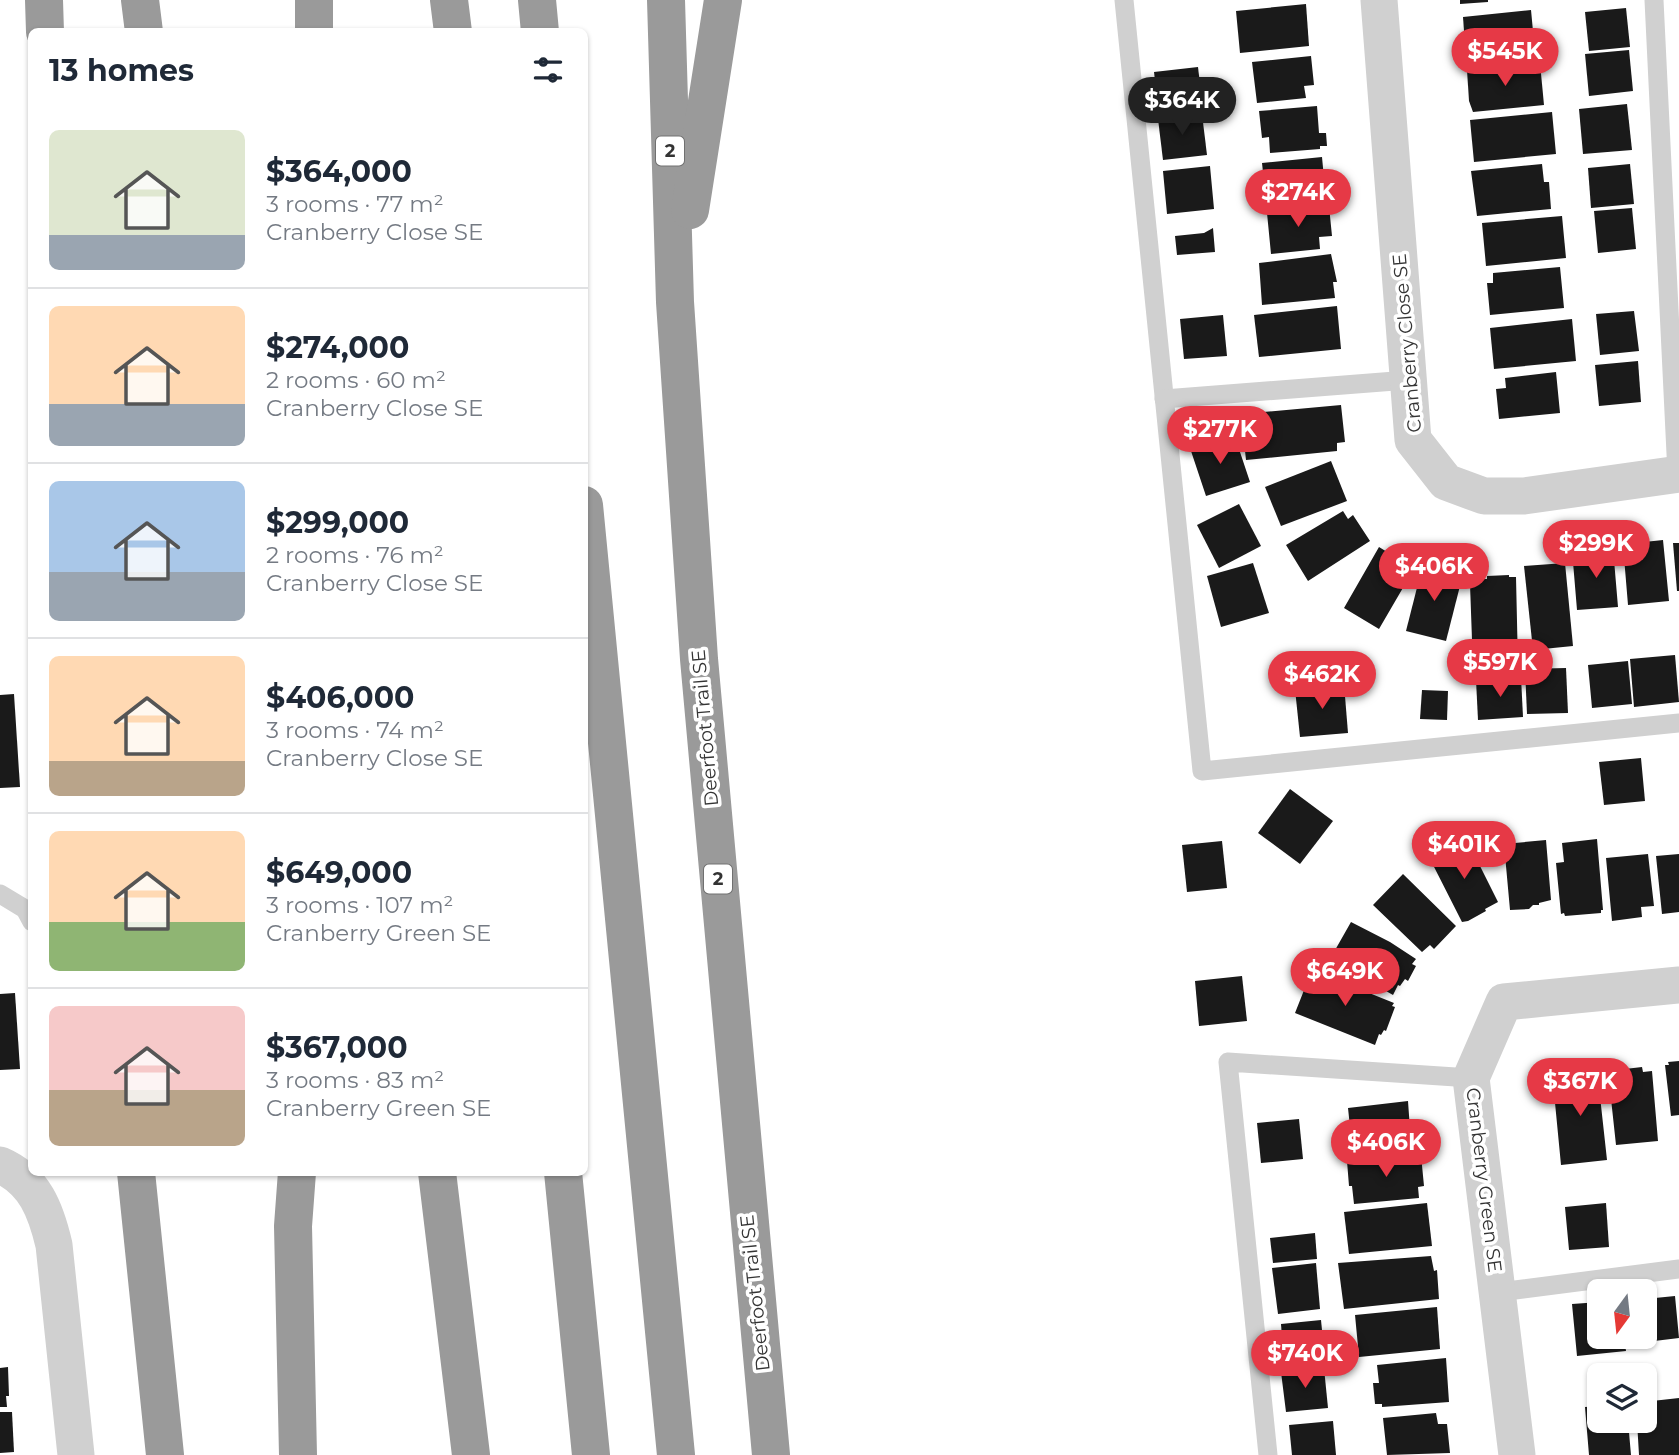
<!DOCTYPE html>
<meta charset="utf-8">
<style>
:root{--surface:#fff;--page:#f6f6f7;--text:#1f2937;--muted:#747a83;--line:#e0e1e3;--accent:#e63946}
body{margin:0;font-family:Montserrat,sans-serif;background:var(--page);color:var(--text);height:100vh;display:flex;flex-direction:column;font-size:26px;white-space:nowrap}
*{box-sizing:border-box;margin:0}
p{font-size:23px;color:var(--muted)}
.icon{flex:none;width:38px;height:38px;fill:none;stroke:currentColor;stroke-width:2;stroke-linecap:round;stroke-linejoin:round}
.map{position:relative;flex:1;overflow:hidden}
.panel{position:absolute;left:28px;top:28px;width:560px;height:1148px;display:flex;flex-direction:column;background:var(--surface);border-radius:10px;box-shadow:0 2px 5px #0004}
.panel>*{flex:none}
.needle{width:46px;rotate:195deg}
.controls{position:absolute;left:1587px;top:1279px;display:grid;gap:14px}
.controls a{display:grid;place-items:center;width:70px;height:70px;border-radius:10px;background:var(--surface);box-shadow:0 2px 5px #0004;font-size:35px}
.price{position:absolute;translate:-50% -60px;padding:0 16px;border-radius:24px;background:var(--accent);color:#fff;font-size:23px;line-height:46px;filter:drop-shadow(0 2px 4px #0008)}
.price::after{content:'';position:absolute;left:50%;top:42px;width:21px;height:16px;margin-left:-10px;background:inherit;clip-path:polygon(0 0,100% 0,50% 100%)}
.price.current{background:#222;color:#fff}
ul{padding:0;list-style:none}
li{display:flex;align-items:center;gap:21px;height:175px;padding:0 21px}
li+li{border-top:2px solid var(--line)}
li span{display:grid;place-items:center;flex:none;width:196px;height:140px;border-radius:10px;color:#555}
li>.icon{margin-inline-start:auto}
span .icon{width:84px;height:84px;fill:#fffc;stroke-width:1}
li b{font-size:30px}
h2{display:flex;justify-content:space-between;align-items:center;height:84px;padding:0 21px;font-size:30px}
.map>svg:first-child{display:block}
.building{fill:#1a1a1a}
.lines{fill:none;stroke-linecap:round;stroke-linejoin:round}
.lane{stroke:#d0d0d0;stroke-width:19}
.street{stroke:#d0d0d0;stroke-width:37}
.highway{stroke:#9a9a9a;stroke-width:38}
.labels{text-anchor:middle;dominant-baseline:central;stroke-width:7;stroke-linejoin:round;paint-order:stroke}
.shield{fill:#fff;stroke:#707070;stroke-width:2}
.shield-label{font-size:18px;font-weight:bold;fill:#333}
.street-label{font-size:19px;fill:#333;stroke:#fff}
</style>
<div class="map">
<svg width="1679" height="1455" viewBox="0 0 1679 1455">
<rect width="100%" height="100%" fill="#fff"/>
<g class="building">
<polygon points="1460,0 1488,0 1488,2 1460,4"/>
<polygon points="1306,4 1309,46 1240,53 1236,11"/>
<polygon points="1626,8 1630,47 1589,51 1585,12"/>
<polygon points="1531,10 1535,52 1466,59 1463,17"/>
<polygon points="1629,50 1633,91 1589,96 1585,54"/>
<polygon points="1311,56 1314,85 1304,86 1306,98 1257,103 1252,62"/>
<polygon points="1540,63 1544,105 1473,112 1469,101 1467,70"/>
<polygon points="1198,67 1203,110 1159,115 1154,72"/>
<polygon points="1627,104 1632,150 1583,154 1579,109"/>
<polygon points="1317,106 1319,133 1326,133 1327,146 1320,146 1320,149 1270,153 1269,137 1262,138 1259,111"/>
<polygon points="1552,112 1556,154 1474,162 1470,120"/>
<polygon points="1202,114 1207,155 1163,160 1158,119"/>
<polygon points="1322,157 1325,189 1317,190 1318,198 1266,204 1266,201 1263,201 1260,181 1264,181 1262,163"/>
<polygon points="1542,164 1544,182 1549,182 1551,209 1477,216 1471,171"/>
<polygon points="1630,164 1634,204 1591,208 1588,168"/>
<polygon points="1210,166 1214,209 1167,214 1163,171"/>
<polygon points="1329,206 1332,236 1319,237 1320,249 1271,254 1267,213"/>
<polygon points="1632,208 1636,249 1598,253 1594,211"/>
<polygon points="1562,216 1566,258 1486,266 1482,223"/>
<polygon points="1213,228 1215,252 1177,255 1175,236 1204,233"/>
<polygon points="1331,254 1337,282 1333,282 1335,298 1262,305 1259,263"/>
<polygon points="1560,267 1564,308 1490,315 1487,283 1493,283 1493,273"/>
<polygon points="1337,306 1341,349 1259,357 1254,315"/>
<polygon points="1634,311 1639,351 1600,355 1596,314"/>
<polygon points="1223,315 1227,356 1184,359 1180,319"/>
<polygon points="1572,319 1576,361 1494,369 1490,328"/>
<polygon points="1638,361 1641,402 1599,406 1595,365"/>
<polygon points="1556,372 1560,413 1499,419 1496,389 1506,388 1505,378"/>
<polygon points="1341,405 1345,442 1337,443 1337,451 1246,460 1241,414"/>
<polygon points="1235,437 1250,482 1206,496 1191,451"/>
<polygon points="1331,461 1347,501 1281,526 1265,487"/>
<polygon points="1239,504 1261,546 1219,568 1197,525"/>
<polygon points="1343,511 1348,519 1353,515 1370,541 1308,581 1286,545"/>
<polygon points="1663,540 1669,601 1628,605 1624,557 1636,556 1635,543"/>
<polygon points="1673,543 1679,543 1679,591 1677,591"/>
<polygon points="1379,547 1405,563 1402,569 1411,574 1379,629 1344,608"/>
<polygon points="1613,548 1618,607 1577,610 1573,562 1585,561 1584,550"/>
<polygon points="1253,563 1269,613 1221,627 1207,576"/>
<polygon points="1565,563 1573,646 1533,650 1524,566"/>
<polygon points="1423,564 1462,578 1446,641 1406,631"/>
<polygon points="1509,575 1509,577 1516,577 1518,666 1473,668 1470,584 1481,583 1480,579 1487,579 1487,576"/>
<polygon points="1675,655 1679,702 1634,707 1630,659"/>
<polygon points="1628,661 1632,704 1592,708 1588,665"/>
<polygon points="1566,668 1568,713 1527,714 1525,669"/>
<polygon points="1521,677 1523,717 1478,720 1476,680"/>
<polygon points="1344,684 1348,733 1300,737 1295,689"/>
<polygon points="1422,690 1448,691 1447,720 1420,719"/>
<polygon points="14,694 20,787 0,788 0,695"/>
<polygon points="1641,758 1645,801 1604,805 1599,762"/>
<polygon points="1290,789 1333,821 1300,864 1258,833"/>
<polygon points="1597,839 1603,910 1601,910 1601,913 1565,916 1564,913 1561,914 1556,863 1564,862 1562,843"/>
<polygon points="1467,840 1498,902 1485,909 1486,911 1468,921 1462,922 1430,859"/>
<polygon points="1546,840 1551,900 1539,903 1539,905 1533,905 1529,909 1510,910 1504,844"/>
<polygon points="1222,841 1227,888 1187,892 1182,845"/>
<polygon points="1648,854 1654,906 1641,907 1642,917 1612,921 1606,858"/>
<polygon points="1679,854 1679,912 1662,914 1656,856"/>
<polygon points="1403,874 1456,926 1434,949 1430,945 1422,952 1373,905"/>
<polygon points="1351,922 1390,942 1416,959 1412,964 1416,966 1408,981 1405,979 1400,986 1398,985 1393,995 1330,959"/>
<polygon points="1312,970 1394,1003 1392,1006 1395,1007 1386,1031 1384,1030 1381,1035 1379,1034 1375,1045 1295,1013"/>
<polygon points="1242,976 1247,1021 1199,1026 1195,981"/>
<polygon points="15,993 20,1069 0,1070 0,994"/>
<polygon points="1679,1061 1679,1115 1671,1116 1665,1065 1669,1065 1668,1062"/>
<polygon points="1642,1067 1643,1072 1652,1071 1658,1141 1616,1145 1608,1071"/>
<polygon points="1597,1069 1607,1160 1561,1165 1553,1082 1563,1081 1563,1076 1569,1075 1568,1072"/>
<polygon points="1408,1101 1411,1144 1352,1149 1352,1147 1346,1147 1344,1128 1350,1127 1348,1108"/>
<polygon points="1299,1119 1303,1159 1261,1163 1257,1123"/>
<polygon points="1421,1155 1424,1186 1418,1187 1419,1198 1354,1204 1352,1186 1349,1186 1347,1161"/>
<polygon points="1427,1203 1432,1246 1349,1254 1344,1212"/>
<polygon points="1606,1203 1609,1247 1569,1250 1565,1207"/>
<polygon points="1315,1233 1317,1259 1273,1263 1270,1238"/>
<polygon points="1431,1256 1434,1271 1437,1270 1439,1299 1344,1309 1338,1263"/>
<polygon points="1316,1263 1320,1309 1278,1314 1272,1268"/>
<polygon points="1675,1296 1679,1338 1638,1343 1637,1337 1645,1337 1645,1299"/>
<polygon points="1600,1302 1600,1337 1624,1337 1626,1351 1577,1356 1572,1304"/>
<polygon points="1437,1307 1440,1349 1359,1357 1355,1315"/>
<polygon points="1321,1320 1325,1360 1284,1364 1281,1324"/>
<polygon points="1446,1358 1449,1402 1382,1407 1382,1404 1375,1404 1373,1383 1379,1383 1377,1365"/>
<polygon points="8,1367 9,1396 6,1396 7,1407 0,1407 0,1368"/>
<polygon points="1324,1368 1328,1408 1286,1412 1281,1372"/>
<polygon points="1679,1398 1679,1455 1639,1455 1637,1421 1645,1421 1645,1405 1653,1404 1652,1401"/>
<polygon points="1600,1406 1600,1421 1628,1421 1631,1455 1589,1455 1585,1407"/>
<polygon points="0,1412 12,1412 14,1452 0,1453"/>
<polygon points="1436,1413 1438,1424 1447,1424 1450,1453 1387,1455 1383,1418"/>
<polygon points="1333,1421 1336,1455 1292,1455 1289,1425"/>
</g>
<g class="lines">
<g class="lane">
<polyline points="1124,0 1202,771 1679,723"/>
<polyline points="1654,0 1677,474"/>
<polyline points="1164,399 1408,380"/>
<polyline points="0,894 25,909 32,922"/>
<polyline points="1499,1292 1679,1269"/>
<polyline points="1268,1455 1228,1062 1471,1078"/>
</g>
<g class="street">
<polyline points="1379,0 1413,440 1446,482 1484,496 1524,496 1679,474"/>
<path d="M0 1165C35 1180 46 1211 54 1245L76 1455"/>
<polyline points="1517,1455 1471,1078 1504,1002 1679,985"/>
</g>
<g class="highway">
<polyline points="44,0 45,32"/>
<polyline points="140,0 144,32"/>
<polyline points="314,0 314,32"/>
<polyline points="449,0 453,32"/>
<polyline points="537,0 540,32"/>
<polyline points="666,0 675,302 699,659 771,1455"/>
<polyline points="690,210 723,0"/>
<polyline points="584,505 676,1455"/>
<polyline points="136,1172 165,1455"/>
<polyline points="297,1172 293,1226 298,1455"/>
<polyline points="437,1172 471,1455"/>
<polyline points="563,1172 591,1455"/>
</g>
</g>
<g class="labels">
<g class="shield">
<rect x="656" y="136.5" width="28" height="29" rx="5"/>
<rect x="704" y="864.5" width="28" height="29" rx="5"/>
</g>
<g class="shield-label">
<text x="670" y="151">2</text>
<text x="718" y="879">2</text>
</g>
<g class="street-label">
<text transform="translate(1407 343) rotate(-95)">Cranberry Close SE</text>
<text transform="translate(705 728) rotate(-95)">Deerfoot Trail SE</text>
<text transform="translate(1484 1180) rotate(83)">Cranberry Green SE</text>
<text transform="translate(755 1293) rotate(-96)">Deerfoot Trail SE</text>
</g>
</g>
</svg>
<div class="controls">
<a><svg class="needle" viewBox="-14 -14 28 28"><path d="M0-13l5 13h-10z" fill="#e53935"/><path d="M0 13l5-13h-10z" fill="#747a83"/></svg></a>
<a><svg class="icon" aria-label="layers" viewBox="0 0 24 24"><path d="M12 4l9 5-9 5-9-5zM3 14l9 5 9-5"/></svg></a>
</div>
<b class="price" style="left:1505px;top:88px">$545K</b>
<b class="price current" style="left:1182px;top:137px">$364K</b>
<b class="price" style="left:1298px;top:229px">$274K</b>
<b class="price" style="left:1220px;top:466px">$277K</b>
<b class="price" style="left:1596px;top:580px">$299K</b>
<b class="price" style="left:1434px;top:603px">$406K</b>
<b class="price" style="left:1500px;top:699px">$597K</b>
<b class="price" style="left:1322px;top:711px">$462K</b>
<b class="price" style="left:1464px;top:881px">$401K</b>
<b class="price" style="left:1345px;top:1008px">$649K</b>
<b class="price" style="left:1580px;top:1118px">$367K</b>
<b class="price" style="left:1386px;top:1179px">$406K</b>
<b class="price" style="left:1305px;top:1390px">$740K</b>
<section class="panel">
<h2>13 homes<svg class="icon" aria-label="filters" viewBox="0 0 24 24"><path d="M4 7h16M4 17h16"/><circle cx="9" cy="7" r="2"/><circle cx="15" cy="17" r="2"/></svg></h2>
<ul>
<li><span style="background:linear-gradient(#dfe7d0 75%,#9aa5b1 0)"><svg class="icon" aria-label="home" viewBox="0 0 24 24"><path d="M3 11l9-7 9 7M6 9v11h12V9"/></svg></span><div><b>$364,000</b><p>3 rooms · 77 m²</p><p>Cranberry Close SE</p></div></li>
<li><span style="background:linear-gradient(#ffd9b3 70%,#9aa5b1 0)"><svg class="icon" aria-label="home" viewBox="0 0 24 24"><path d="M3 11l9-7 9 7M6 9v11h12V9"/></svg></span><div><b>$274,000</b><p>2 rooms · 60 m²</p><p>Cranberry Close SE</p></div></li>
<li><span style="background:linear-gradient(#a9c7e8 65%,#9aa5b1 0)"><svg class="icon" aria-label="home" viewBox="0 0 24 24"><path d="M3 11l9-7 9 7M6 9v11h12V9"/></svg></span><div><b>$299,000</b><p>2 rooms · 76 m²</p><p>Cranberry Close SE</p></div></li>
<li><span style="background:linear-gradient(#ffd9b3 75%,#b9a48a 0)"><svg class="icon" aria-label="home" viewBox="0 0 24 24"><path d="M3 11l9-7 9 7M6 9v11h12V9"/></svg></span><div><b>$406,000</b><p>3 rooms · 74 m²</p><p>Cranberry Close SE</p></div></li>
<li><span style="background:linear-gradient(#ffd9b3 65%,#8fb573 0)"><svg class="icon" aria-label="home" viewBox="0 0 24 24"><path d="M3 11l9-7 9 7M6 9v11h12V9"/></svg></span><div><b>$649,000</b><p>3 rooms · 107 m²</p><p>Cranberry Green SE</p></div></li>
<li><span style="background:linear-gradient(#f6c9c9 60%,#b9a48a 0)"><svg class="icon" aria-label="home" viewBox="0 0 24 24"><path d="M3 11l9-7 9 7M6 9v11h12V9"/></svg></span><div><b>$367,000</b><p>3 rooms · 83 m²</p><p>Cranberry Green SE</p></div></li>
</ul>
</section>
</div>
